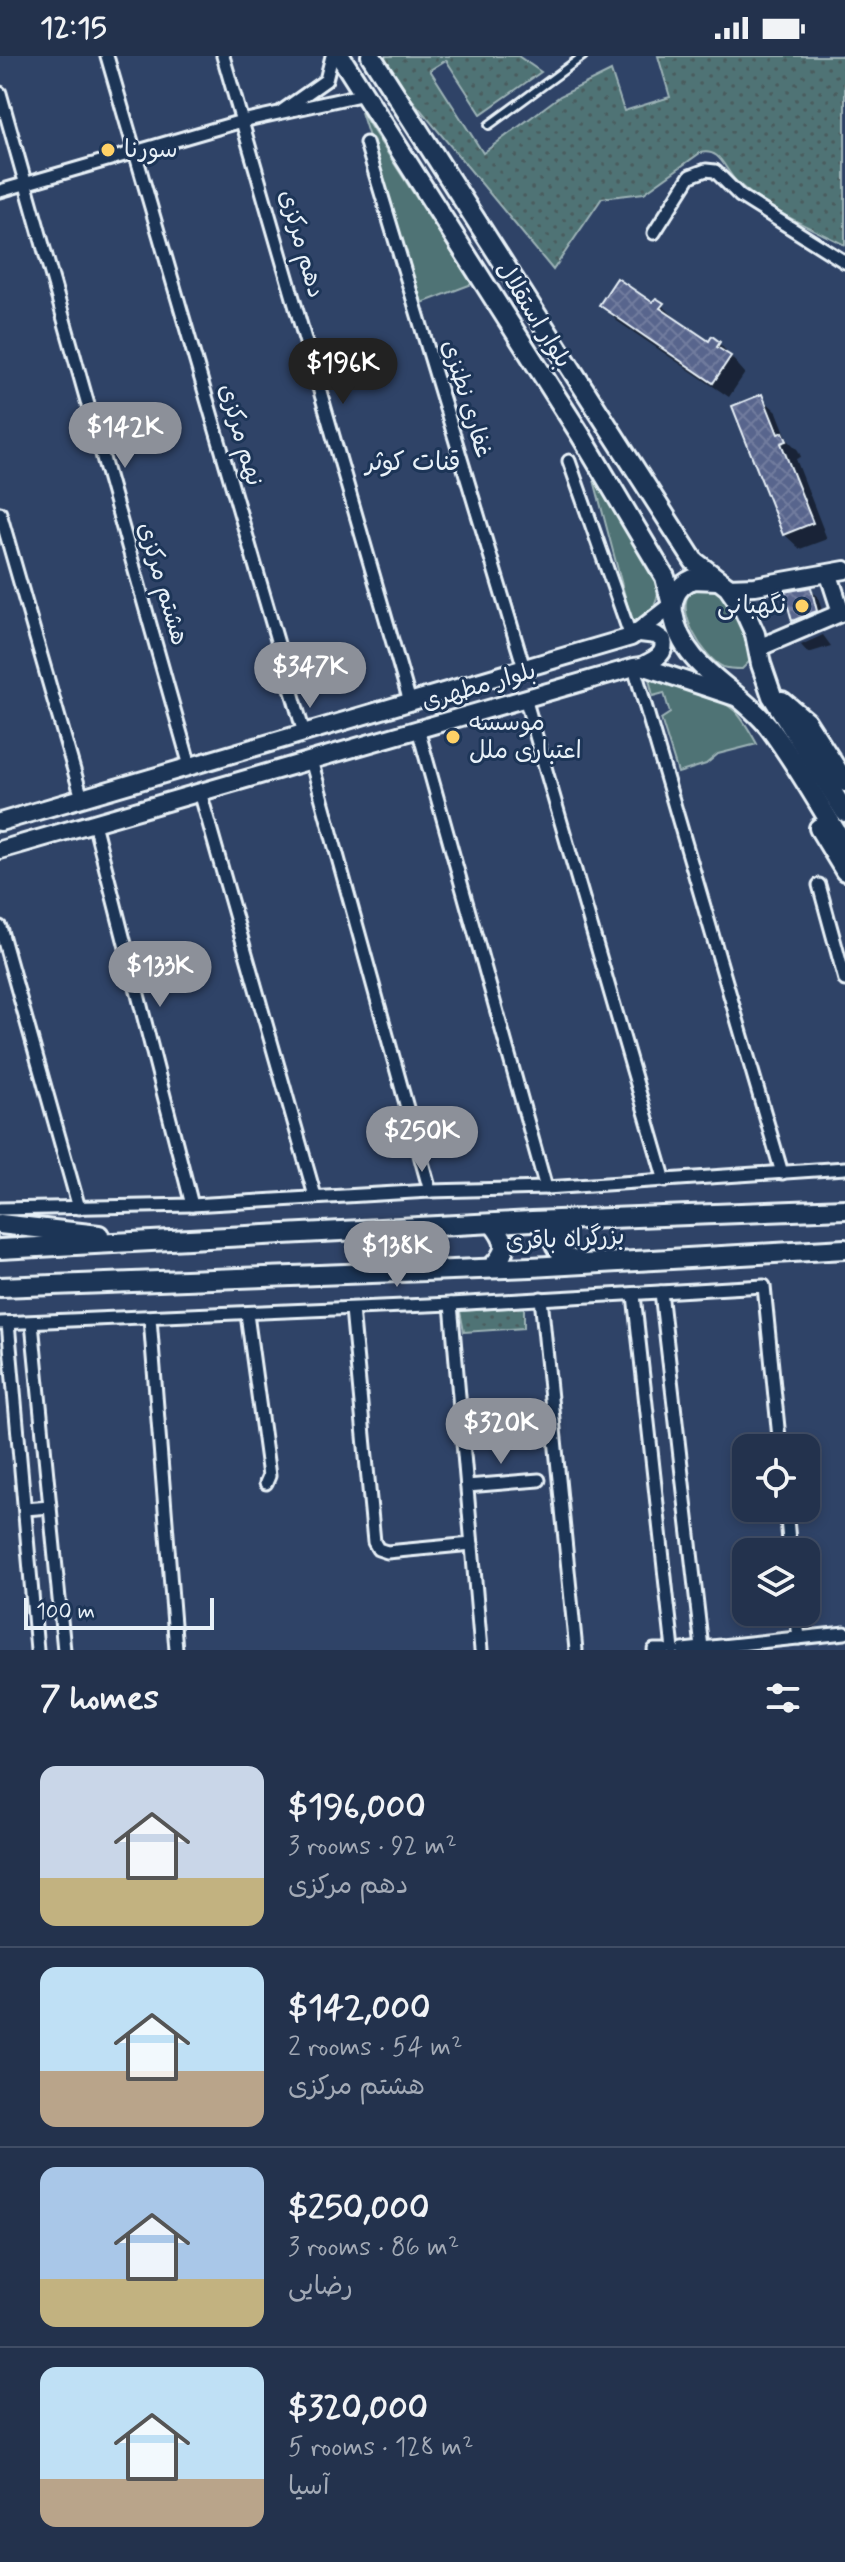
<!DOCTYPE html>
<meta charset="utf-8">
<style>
:root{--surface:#23324d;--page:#2b3a54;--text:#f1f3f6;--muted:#a3aab6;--line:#404d65;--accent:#8c9099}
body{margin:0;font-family:Mynerve,"Playpen Sans Arabic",sans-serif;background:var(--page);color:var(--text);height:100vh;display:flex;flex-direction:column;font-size:30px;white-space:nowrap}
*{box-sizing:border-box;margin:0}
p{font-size:26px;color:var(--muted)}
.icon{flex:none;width:44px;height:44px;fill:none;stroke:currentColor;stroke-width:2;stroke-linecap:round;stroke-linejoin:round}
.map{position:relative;height:1594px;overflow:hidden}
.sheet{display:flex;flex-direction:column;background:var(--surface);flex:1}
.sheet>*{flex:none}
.fabs{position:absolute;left:732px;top:1378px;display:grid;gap:16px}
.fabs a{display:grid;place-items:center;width:88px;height:88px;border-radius:16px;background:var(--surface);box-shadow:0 4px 12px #0003,0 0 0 2px var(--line);font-size:40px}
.scale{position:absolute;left:24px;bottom:20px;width:190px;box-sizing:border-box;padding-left:8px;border:4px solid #e8f1f8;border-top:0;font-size:22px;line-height:28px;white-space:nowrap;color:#e8f1f8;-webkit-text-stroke:6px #1d3557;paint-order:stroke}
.price{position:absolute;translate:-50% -68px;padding:0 18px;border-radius:28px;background:var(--accent);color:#fff;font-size:26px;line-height:52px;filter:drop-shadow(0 2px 4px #0008)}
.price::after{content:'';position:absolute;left:50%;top:48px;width:24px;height:18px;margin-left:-12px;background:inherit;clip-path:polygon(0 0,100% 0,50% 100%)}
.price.selected{background:#222;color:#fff}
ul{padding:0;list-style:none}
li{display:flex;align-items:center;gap:24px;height:200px;padding:0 40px}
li+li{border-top:2px solid var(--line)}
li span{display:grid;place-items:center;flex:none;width:224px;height:160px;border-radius:16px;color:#555}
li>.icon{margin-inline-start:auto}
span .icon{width:96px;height:96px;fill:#fffc;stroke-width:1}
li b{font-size:34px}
h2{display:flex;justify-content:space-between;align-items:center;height:96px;padding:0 40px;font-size:34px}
.status{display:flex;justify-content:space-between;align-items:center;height:56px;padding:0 40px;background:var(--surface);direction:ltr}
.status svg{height:22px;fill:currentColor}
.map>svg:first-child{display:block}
.green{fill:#507374;stroke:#9cb2b6;stroke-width:2}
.park{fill:url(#park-dots);stroke:#9cb2b6;stroke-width:2}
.shadow{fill:#0007}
.building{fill:url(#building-cross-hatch);stroke:#e8f1f8;stroke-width:2}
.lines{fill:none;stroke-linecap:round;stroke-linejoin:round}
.service-casing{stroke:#e8f1f8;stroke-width:12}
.minor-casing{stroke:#e8f1f8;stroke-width:17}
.secondary-casing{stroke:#e8f1f8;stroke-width:22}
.primary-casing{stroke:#e8f1f8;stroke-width:24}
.trunk-casing{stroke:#e8f1f8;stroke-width:24}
.service{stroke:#1d3557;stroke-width:6}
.minor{stroke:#1d3557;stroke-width:11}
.secondary{stroke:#1d3557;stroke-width:16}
.primary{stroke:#1d3557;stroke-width:18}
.trunk{stroke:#1d3557;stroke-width:18}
.poi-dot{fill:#ffd166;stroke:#1d3557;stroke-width:3}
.labels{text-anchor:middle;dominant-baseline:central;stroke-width:6;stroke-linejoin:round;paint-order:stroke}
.poi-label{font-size:24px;fill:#e8f1f8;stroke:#1d3557;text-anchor:start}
.street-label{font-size:24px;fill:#e8f1f8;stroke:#1d3557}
.neighbourhood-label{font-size:26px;fill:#e8f1f8;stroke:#1d3557}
</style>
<div class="status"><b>12:15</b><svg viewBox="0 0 49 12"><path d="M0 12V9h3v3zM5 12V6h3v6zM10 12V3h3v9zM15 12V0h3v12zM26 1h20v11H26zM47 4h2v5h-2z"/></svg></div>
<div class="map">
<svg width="845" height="1594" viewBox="0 0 845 1594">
<defs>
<pattern id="park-dots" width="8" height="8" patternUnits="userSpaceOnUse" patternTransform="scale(2)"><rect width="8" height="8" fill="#507374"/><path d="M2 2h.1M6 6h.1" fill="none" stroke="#4a5b5d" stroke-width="1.8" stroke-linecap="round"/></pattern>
<pattern id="building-cross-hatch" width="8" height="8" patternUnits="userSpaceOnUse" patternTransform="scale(2)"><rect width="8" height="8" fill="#59658d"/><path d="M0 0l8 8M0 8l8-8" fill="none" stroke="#717c9e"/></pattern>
</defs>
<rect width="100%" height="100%" fill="#2f4367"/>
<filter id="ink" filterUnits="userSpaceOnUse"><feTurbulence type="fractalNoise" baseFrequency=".0125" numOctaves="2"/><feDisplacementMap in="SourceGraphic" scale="16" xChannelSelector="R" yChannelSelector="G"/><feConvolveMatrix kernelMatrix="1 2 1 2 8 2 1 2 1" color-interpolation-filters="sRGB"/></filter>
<g filter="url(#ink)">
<g class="green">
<polygon points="361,56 472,228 422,247"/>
<path d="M590 409 661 522C658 543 655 556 636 567L631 563Z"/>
<path d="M709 531C738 545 747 574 751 604L742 613C735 613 729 613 723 611 704 602 673 553 691 535 696 530 702 531 709 531Z"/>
<path d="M657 622C683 631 715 637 735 655 744 664 751 677 757 688L718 698 706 708 678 717 661 663 670 657 664 637 653 640 649 623Z"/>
</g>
<g class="park">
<path d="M382 0H518L541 16 481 58 446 4 430 14 483 97 560 40 611 15 624 55 670 41 658 0H845V189C809 171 765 153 736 125 724 113 721 92 700 97L644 137 602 142 553 214 405 35Z"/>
<polygon points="524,1251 524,1272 464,1276 460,1255"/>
</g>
<g class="shadow">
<polygon points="601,249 662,249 678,264 710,288 719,287 745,317 729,341 617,265"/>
<polygon points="761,341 777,356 788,384 798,394 801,401 796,403 827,483 800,493 784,478"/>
<polygon points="810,533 818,541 824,562 802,572 794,564 787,538"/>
<polygon points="823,579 831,590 808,597 801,589"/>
</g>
<g class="building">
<polygon points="617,222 652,246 656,242 664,247 660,252 709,285 712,280 720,286 717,291 731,300 713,327 599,249"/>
<polygon points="762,338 778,378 783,376 787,385 781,387 813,467 783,479 732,350"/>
<polygon points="811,531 817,555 792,565 784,536"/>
</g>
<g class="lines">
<g class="service-casing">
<polyline id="service" points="489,69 583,0"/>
</g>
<g class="minor-casing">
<g id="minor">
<polyline points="107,0 304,677"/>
<polyline points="223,0 410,646"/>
<polyline points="0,37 190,710"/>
<polyline points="282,55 326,24 332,0"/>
<polyline points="366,87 524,612"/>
<polyline points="0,135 242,65 365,38"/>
<polyline points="654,177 690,120 706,114 715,115 740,140 845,206"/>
<polyline points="569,405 631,581"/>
<polyline points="0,457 82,742"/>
<polyline points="634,611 782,1117"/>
<polyline points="525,642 665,1125"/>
<polyline points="418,673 546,1132"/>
<polyline points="311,704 430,1135"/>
<polyline points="200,736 315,1140"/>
<polyline points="94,767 192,1149"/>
<polyline points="819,829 845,924"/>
<polyline points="0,871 79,1152"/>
<polyline points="0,1153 192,1149 430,1135 546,1132 845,1112"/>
<polyline points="661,1236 702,1592"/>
<polyline points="634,1239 673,1594"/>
<polyline points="541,1242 576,1594"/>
<polyline points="451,1248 481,1594"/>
<polyline points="352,1253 374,1486 378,1493 387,1496 472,1488"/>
<polyline points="247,1258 269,1420 266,1427"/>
<polyline points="150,1262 176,1594"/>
<polyline points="0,1267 451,1248 764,1230 780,1392"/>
<polyline points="8,1267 37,1594"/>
<polyline points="32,1267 64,1594"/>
<polyline points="467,1430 539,1424"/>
<polyline points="786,1452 790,1496"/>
<polyline points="25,1453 50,1451"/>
<polyline points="796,1556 799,1582"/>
<polyline points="654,1594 664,1594"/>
<polyline points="683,1594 845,1577"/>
</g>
</g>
<g class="secondary-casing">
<g id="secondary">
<polyline points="829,519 841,556"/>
<polyline points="728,531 755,530 845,514"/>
<path d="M640 577 656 579 663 584C667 599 653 604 642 610"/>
<polyline points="758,592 845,555"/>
<polyline points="0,766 631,581 672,549"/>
<polyline points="0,794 634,611 642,610 735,641"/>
</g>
</g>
<g class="primary-casing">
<g id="primary">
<polyline points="340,0 580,378 665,521 672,549"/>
<polyline points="371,0 694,505 728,531 744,554 755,578 761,608 772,640 845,756"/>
<path d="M717 524 693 523C679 529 671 541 673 557 682 613 736 630 769 671 797 708 820 751 845 790"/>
<polyline points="782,645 806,665 845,726"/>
<polyline points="819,772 845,815"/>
</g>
</g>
<g class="trunk-casing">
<g id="trunk">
<path d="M572 1164 553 1180C555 1196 565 1201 579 1206"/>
<polyline points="0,1168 99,1179"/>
<polyline points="0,1193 532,1165 845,1153"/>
<path d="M492 1211C509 1194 507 1186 493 1168"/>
<polyline points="0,1231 531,1211 845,1193"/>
</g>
</g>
<use href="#service" class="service"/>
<use href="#minor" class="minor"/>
<use href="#secondary" class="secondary"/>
<use href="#primary" class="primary"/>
<use href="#trunk" class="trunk"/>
</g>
</g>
<g class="poi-dot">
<circle cx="108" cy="94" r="8"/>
<circle cx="802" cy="550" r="8"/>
<circle cx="453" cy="681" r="8"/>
</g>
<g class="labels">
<g class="poi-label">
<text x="124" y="94">سورنا</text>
<text x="786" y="550" text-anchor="end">نگهبانی</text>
<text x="469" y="667">موسسه<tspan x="469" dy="28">اعتباری ملل</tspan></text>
</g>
<g class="street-label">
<text transform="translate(301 188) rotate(74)">دهم مرکزی</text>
<text transform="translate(533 259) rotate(58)">بلوار استقلال</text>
<text transform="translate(466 343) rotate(73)">غفاری نطنزی</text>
<text transform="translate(240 379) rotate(74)">نهم مرکزی</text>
<text transform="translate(162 528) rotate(74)">هشتم مرکزی</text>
<text transform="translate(479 631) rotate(-16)">بلوار مطهری</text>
<text transform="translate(565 1184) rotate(-3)">بزرگراه باقری</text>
</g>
<g class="neighbourhood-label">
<text x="413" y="407">قنات کوثر</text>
</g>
</g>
</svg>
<div class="fabs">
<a><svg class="icon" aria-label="locate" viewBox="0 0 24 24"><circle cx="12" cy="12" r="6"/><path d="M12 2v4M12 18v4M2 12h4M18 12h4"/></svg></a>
<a><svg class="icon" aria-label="layers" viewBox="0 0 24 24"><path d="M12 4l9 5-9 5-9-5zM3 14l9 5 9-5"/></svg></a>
</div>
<div class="scale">100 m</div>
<b class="price selected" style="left:343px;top:350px">$196K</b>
<b class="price" style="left:125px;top:414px">$142K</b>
<b class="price" style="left:310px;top:654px">$347K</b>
<b class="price" style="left:160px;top:953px">$133K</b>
<b class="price" style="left:422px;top:1118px">$250K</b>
<b class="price" style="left:397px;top:1233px">$138K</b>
<b class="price" style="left:501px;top:1410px">$320K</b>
</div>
<section class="sheet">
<h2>7 homes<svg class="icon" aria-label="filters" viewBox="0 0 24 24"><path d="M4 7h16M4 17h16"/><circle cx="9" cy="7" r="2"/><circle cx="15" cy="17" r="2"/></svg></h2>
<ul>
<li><span style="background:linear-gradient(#c9d6e8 70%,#c2b280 0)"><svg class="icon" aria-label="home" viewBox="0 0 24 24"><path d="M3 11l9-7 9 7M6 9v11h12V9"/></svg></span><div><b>$196,000</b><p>3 rooms · 92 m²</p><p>دهم مرکزی</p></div></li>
<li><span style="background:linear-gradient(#bfe0f5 65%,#b9a48a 0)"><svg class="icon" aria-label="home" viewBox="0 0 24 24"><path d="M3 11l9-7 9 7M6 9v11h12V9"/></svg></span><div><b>$142,000</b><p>2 rooms · 54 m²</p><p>هشتم مرکزی</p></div></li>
<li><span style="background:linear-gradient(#a9c7e8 70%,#c2b280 0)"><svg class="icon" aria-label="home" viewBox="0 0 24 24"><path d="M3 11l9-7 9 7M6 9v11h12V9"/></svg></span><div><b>$250,000</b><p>3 rooms · 86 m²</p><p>رضایی</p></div></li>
<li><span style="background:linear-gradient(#bfe0f5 70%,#b9a48a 0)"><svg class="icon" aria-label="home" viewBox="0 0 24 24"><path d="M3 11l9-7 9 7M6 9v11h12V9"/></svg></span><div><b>$320,000</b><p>5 rooms · 128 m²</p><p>آسیا</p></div></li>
</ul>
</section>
